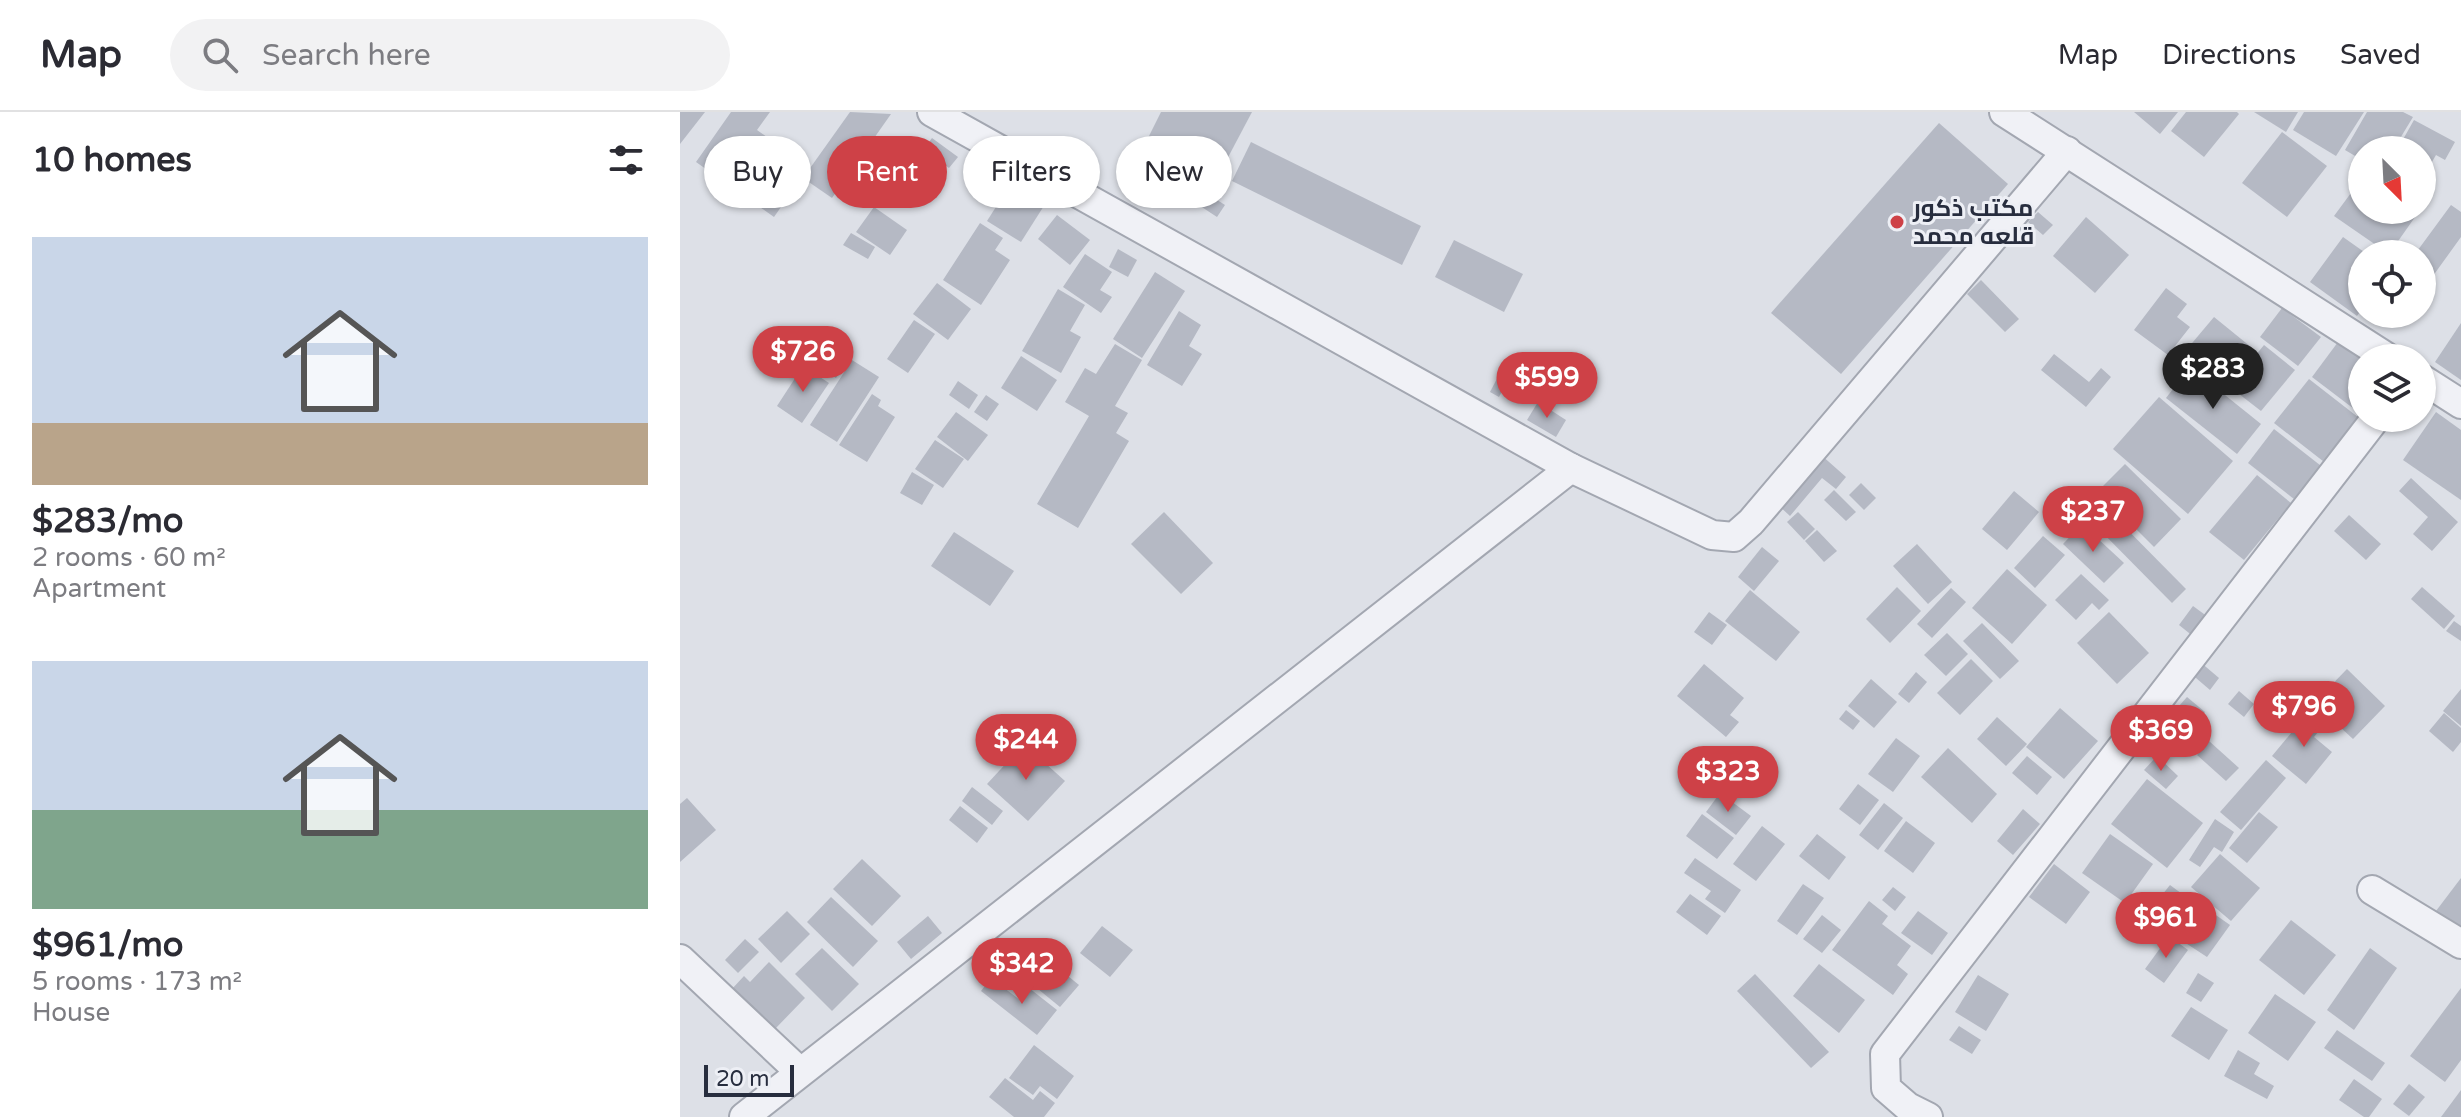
<!DOCTYPE html>
<meta charset="utf-8">
<style>
:root{--surface:#fff;--page:#f2f2f3;--text:#2b2b33;--muted:#7c7c81;--line:#e1e1e2;--accent:#ce4147}
body{margin:0;font-family:"Varela Round",Cairo,sans-serif;background:var(--page);color:var(--text);height:100vh;display:flex;flex-direction:column;font-size:30px;white-space:nowrap}
*{box-sizing:border-box;margin:0}
p{font-size:26px;color:var(--muted)}
.icon{flex:none;width:44px;height:44px;fill:none;stroke:currentColor;stroke-width:2;stroke-linecap:round;stroke-linejoin:round}
.map{position:relative;flex:1;overflow:hidden}
.side{display:flex;flex-direction:column;background:var(--surface);width:680px}
.side>*{flex:none}
.banner{position:absolute;left:24px;top:24px;width:760px;height:72px;display:flex;gap:16px}
.needle{width:52px;rotate:156deg}
.buttons{position:absolute;left:1668px;top:24px;display:grid;gap:16px}
.buttons a{display:grid;place-items:center;width:88px;height:88px;border-radius:50%;background:var(--surface);box-shadow:0 2px 6px #0004;font-size:40px}
.scale{position:absolute;left:24px;bottom:20px;width:90px;box-sizing:border-box;padding-left:8px;border:4px solid #272d3e;border-top:0;font-size:22px;line-height:28px;white-space:nowrap;color:#272d3e;-webkit-text-stroke:6px #edeff5;paint-order:stroke}
.price{position:absolute;translate:-50% -68px;padding:0 18px;border-radius:28px;background:var(--accent);color:#fff;font-size:26px;line-height:52px;filter:drop-shadow(0 2px 4px #0008)}
.price::after{content:'';position:absolute;left:50%;top:48px;width:24px;height:18px;margin-left:-12px;background:inherit;clip-path:polygon(0 0,100% 0,50% 100%)}
.price.on{background:#222;color:#fff}
ul{padding:0;list-style:none}
li{display:grid;align-content:center;gap:16px;height:424px;padding:0 32px}
li span{display:grid;place-items:center;height:248px;border-radius:0px;color:#555}
li>.icon{margin-inline-start:auto}
span .icon{width:144px;height:144px;fill:#fffc;stroke-width:1}
li b{font-size:34px}
h2{display:flex;justify-content:space-between;align-items:center;height:96px;padding:0 32px;font-size:34px}
.pill{padding:0 28px;border-radius:36px;background:var(--surface);box-shadow:0 2px 6px #0004;font-size:28px;line-height:72px}
.pill.on{background:var(--accent);color:#fff}
header{display:flex;align-items:center;gap:48px;box-sizing:border-box;height:112px;padding:0 40px;background:var(--surface);border-bottom:2px solid var(--line)}
header strong{font-size:38px}
nav{display:flex;gap:44px;margin-inline-start:auto;font-size:28px}
.search{width:560px;height:72px;background:var(--page);display:flex;align-items:center;gap:20px;box-sizing:border-box;padding:0 28px;border-radius:44px;color:var(--muted);font-size:30px}
main{display:flex;flex:1;min-height:0}
.map>svg:first-child{display:block}
.building{fill:#b5b9c4}
.lines{fill:none;stroke-linecap:round;stroke-linejoin:round}
.minor-casing{stroke:#a3a7b1;stroke-width:32}
.minor{stroke:#f0f1f6;stroke-width:28}
.poi-dot{fill:#ce4147;stroke:#edeff5;stroke-width:3}
.labels{text-anchor:middle;dominant-baseline:central;stroke-width:6;stroke-linejoin:round;paint-order:stroke}
.poi-label{font-size:24px;font-weight:bold;fill:#272d3e;stroke:#edeff5;text-anchor:start}
</style>
<header>
<strong>Map</strong>
<div class="search"><svg class="icon" aria-label="search" viewBox="0 0 24 24"><circle cx="10" cy="10" r="6"/><path d="M15 15l6 6"/></svg>Search here</div>
<nav><a>Map</a><a>Directions</a><a>Saved</a></nav>
</header>
<main>
<section class="side">
<h2>10 homes<svg class="icon" aria-label="filters" viewBox="0 0 24 24"><path d="M4 7h16M4 17h16"/><circle cx="9" cy="7" r="2"/><circle cx="15" cy="17" r="2"/></svg></h2>
<ul>
<li><span style="background:linear-gradient(#c9d6e8 75%,#b9a48a 0)"><svg class="icon" aria-label="home" viewBox="0 0 24 24"><path d="M3 11l9-7 9 7M6 9v11h12V9"/></svg></span><div><b>$283/mo</b><p>2 rooms · 60 m²</p><p>Apartment</p></div></li>
<li><span style="background:linear-gradient(#c9d6e8 60%,#7fa58c 0)"><svg class="icon" aria-label="home" viewBox="0 0 24 24"><path d="M3 11l9-7 9 7M6 9v11h12V9"/></svg></span><div><b>$961/mo</b><p>5 rooms · 173 m²</p><p>House</p></div></li>
</ul>
</section>
<div class="map">
<svg width="1781" height="1005" viewBox="0 0 1781 1005">
<rect width="100%" height="100%" fill="#dde0e7"/>
<g class="building">
<polygon points="0,0 25,0 0,32"/>
<polygon points="51,0 90,0 77,18 129,55 94,105 16,50"/>
<polygon points="170,0 211,2 152,86 123,66"/>
<polygon points="481,0 572,0 536,68 465,32"/>
<polygon points="1454,0 1498,0 1480,22"/>
<polygon points="1506,0 1557,0 1559,2 1524,45 1491,19"/>
<polygon points="1574,0 1618,0 1606,20"/>
<polygon points="1624,0 1684,0 1656,44 1613,18"/>
<polygon points="1687,0 1723,0 1733,5 1713,38 1682,38 1682,48 1665,38"/>
<polygon points="1734,8 1775,30 1765,48 1756,43 1742,67 1742,38 1717,38"/>
<polygon points="1259,11 1328,72 1161,262 1091,201"/>
<polygon points="1602,20 1647,54 1607,105 1562,71"/>
<polygon points="252,26 278,45 269,56 244,37"/>
<polygon points="571,30 741,114 722,153 552,69"/>
<polygon points="301,56 325,74 315,88 291,70"/>
<polygon points="1682,66 1682,98 1740,98 1709,142 1654,104"/>
<polygon points="333,68 367,89 341,130 307,109"/>
<polygon points="512,72 545,93 537,105 505,84"/>
<polygon points="1771,93 1781,100 1781,125 1745,175 1742,173 1742,142 1735,142"/>
<polygon points="194,95 227,118 210,143 176,120"/>
<polygon points="1358,100 1373,113 1363,123 1348,110"/>
<polygon points="377,103 410,128 390,153 358,127"/>
<polygon points="1406,105 1449,143 1415,181 1373,144"/>
<polygon points="300,111 323,126 315,138 330,148 301,193 263,168"/>
<polygon points="171,121 195,135 188,147 163,133"/>
<polygon points="1663,125 1687,142 1682,142 1682,197 1677,204 1630,170"/>
<polygon points="774,128 843,162 824,200 755,165"/>
<polygon points="438,137 457,148 448,165 429,155"/>
<polygon points="405,142 432,160 420,178 432,185 421,201 383,175"/>
<polygon points="475,160 505,179 462,246 433,227"/>
<polygon points="1301,168 1339,207 1325,220 1287,182"/>
<polygon points="257,171 291,197 268,228 233,202"/>
<polygon points="1486,176 1507,192 1497,205 1510,215 1488,243 1454,218"/>
<polygon points="378,177 405,193 390,219 401,225 381,261 342,239"/>
<polygon points="1602,196 1641,225 1618,254 1580,225"/>
<polygon points="499,199 521,213 509,234 522,242 502,274 467,253"/>
<polygon points="1534,205 1571,235 1540,272 1502,243"/>
<polygon points="234,208 255,222 228,261 207,247"/>
<polygon points="1781,211 1781,268 1755,250"/>
<polygon points="1658,230 1682,247 1682,303 1632,265"/>
<polygon points="435,232 462,248 435,294 448,301 436,321 449,329 398,416 357,392 409,304 385,290 405,256 416,262"/>
<polygon points="1584,233 1615,258 1581,299 1550,275"/>
<polygon points="154,234 170,244 156,266 140,257"/>
<polygon points="1374,242 1409,270 1421,256 1431,265 1406,295 1361,258"/>
<polygon points="341,244 377,268 357,299 321,276"/>
<polygon points="172,248 199,265 157,330 130,313"/>
<polygon points="123,254 149,271 122,311 97,294"/>
<polygon points="823,255 832,260 819,285 810,280"/>
<polygon points="1510,255 1581,312 1557,342 1486,286"/>
<polygon points="1629,267 1683,309 1648,353 1594,311"/>
<polygon points="278,269 298,283 289,297 269,283"/>
<polygon points="192,282 201,288 198,294 215,305 187,350 159,333"/>
<polygon points="306,283 319,292 307,309 294,300"/>
<polygon points="1479,285 1553,349 1508,402 1433,337"/>
<polygon points="858,290 886,308 876,325 847,308"/>
<polygon points="276,300 308,323 288,349 257,325"/>
<polygon points="1756,300 1781,318 1781,388 1723,348"/>
<polygon points="1594,317 1645,357 1619,391 1568,351"/>
<polygon points="255,328 284,347 263,376 235,357"/>
<polygon points="1140,342 1166,365 1156,377 1142,366 1110,404 1097,392"/>
<polygon points="1445,352 1501,407 1474,435 1418,379"/>
<polygon points="232,360 254,373 242,393 220,381"/>
<polygon points="1577,363 1611,391 1564,448 1529,420"/>
<polygon points="1731,366 1778,410 1752,439 1733,422 1748,405 1719,379"/>
<polygon points="1181,371 1196,386 1184,398 1169,383"/>
<polygon points="1154,378 1176,400 1166,409 1144,388"/>
<polygon points="1334,379 1359,400 1327,438 1302,417"/>
<polygon points="1420,390 1506,477 1492,491 1406,404"/>
<polygon points="484,400 533,451 501,482 451,432"/>
<polygon points="1118,400 1135,417 1124,428 1107,410"/>
<polygon points="1669,403 1701,432 1686,448 1654,419"/>
<polygon points="1402,412 1444,451 1424,471 1383,432"/>
<polygon points="1137,418 1157,439 1144,450 1125,429"/>
<polygon points="274,420 334,459 310,494 251,454"/>
<polygon points="1363,424 1385,443 1355,476 1334,456"/>
<polygon points="1237,432 1272,470 1248,492 1213,454"/>
<polygon points="1082,435 1099,449 1074,479 1058,465"/>
<polygon points="1327,457 1367,493 1332,532 1292,496"/>
<polygon points="1401,462 1429,488 1419,498 1412,491 1396,508 1375,488"/>
<polygon points="1217,475 1241,499 1210,531 1186,507"/>
<polygon points="1742,475 1775,504 1764,517 1731,487"/>
<polygon points="1271,476 1286,490 1252,526 1237,512"/>
<polygon points="1070,478 1120,520 1096,549 1045,509"/>
<polygon points="1513,494 1528,505 1514,525 1499,513"/>
<polygon points="1029,500 1047,513 1032,533 1014,520"/>
<polygon points="1429,500 1469,541 1437,572 1397,531"/>
<polygon points="1774,509 1781,514 1781,529 1766,519"/>
<polygon points="1302,511 1339,549 1320,567 1283,529"/>
<polygon points="1267,521 1288,542 1266,564 1244,543"/>
<polygon points="1291,547 1313,569 1280,603 1257,581"/>
<polygon points="1519,549 1539,566 1530,578 1509,560"/>
<polygon points="1024,552 1064,586 1050,603 1059,610 1046,625 997,584"/>
<polygon points="1667,557 1705,594 1673,627 1634,591"/>
<polygon points="1236,560 1247,570 1229,591 1218,582"/>
<polygon points="1191,567 1217,590 1194,616 1168,594"/>
<polygon points="1781,577 1781,614 1763,599"/>
<polygon points="1559,579 1574,592 1564,605 1548,592"/>
<polygon points="1507,585 1525,600 1502,626 1484,611"/>
<polygon points="1380,596 1418,629 1384,667 1346,635"/>
<polygon points="1631,597 1646,610 1634,625 1652,640 1626,672 1592,644"/>
<polygon points="1166,598 1180,609 1173,618 1159,607"/>
<polygon points="1764,601 1781,616 1781,630 1773,640 1749,619"/>
<polygon points="1317,605 1347,632 1326,654 1297,627"/>
<polygon points="1216,626 1240,644 1213,680 1188,662"/>
<polygon points="1529,629 1559,656 1546,669 1517,643"/>
<polygon points="344,632 385,669 348,709 307,672"/>
<polygon points="1268,636 1317,682 1292,711 1241,665"/>
<polygon points="1347,644 1372,665 1357,683 1332,661"/>
<polygon points="1477,644 1498,664 1486,677 1464,658"/>
<polygon points="1586,648 1606,666 1561,718 1540,700"/>
<polygon points="1467,667 1523,711 1487,756 1431,712"/>
<polygon points="1178,672 1199,688 1180,713 1159,697"/>
<polygon points="292,675 323,699 312,713 282,689"/>
<polygon points="1040,681 1071,704 1056,723 1026,700"/>
<polygon points="7,686 36,718 0,750 0,692"/>
<polygon points="1204,691 1223,706 1198,738 1179,723"/>
<polygon points="280,694 308,716 297,731 269,708"/>
<polygon points="1343,697 1360,712 1333,743 1317,729"/>
<polygon points="1579,700 1598,715 1567,751 1549,736"/>
<polygon points="1022,702 1054,726 1037,747 1006,724"/>
<polygon points="1535,707 1554,720 1542,740 1534,735 1520,755 1509,748"/>
<polygon points="1226,709 1255,731 1233,761 1204,739"/>
<polygon points="1082,714 1105,732 1076,769 1053,752"/>
<polygon points="1137,722 1166,745 1149,768 1119,744"/>
<polygon points="1430,722 1473,752 1445,791 1402,761"/>
<polygon points="1540,742 1580,776 1551,809 1511,775"/>
<polygon points="1015,746 1061,778 1045,801 1025,787 1031,779 1004,761"/>
<polygon points="182,747 221,784 192,814 153,777"/>
<polygon points="1374,752 1410,780 1386,812 1349,785"/>
<polygon points="1781,766 1781,818 1756,799"/>
<polygon points="1123,772 1144,786 1117,823 1097,809"/>
<polygon points="1490,773 1517,793 1497,819 1470,798"/>
<polygon points="1213,775 1226,785 1215,799 1202,788"/>
<polygon points="1010,782 1041,804 1027,823 996,800"/>
<polygon points="151,785 198,829 173,855 127,810"/>
<polygon points="1189,789 1208,804 1202,812 1231,834 1217,853 1228,862 1213,883 1152,838"/>
<polygon points="1523,794 1550,813 1527,845 1501,828"/>
<polygon points="107,799 130,822 101,851 78,827"/>
<polygon points="1238,799 1268,821 1252,843 1221,821"/>
<polygon points="1142,803 1161,818 1142,841 1123,827"/>
<polygon points="248,804 262,821 231,847 217,830"/>
<polygon points="1611,808 1656,843 1624,883 1579,848"/>
<polygon points="422,814 453,838 430,865 400,841"/>
<polygon points="1489,824 1508,838 1484,871 1465,857"/>
<polygon points="65,827 79,840 58,861 45,848"/>
<polygon points="142,836 179,872 152,899 115,862"/>
<polygon points="1690,836 1717,856 1674,918 1647,898"/>
<polygon points="355,837 399,873 380,895 336,859"/>
<polygon points="89,850 125,886 94,918 51,878 64,864 70,870"/>
<polygon points="1139,852 1185,888 1159,921 1113,884"/>
<polygon points="1518,861 1534,871 1521,890 1506,881"/>
<polygon points="1075,862 1149,940 1131,956 1057,879"/>
<polygon points="1298,863 1329,882 1306,919 1275,900"/>
<polygon points="311,866 340,888 349,876 377,898 357,923 301,879"/>
<polygon points="1781,876 1781,948 1765,970 1730,944"/>
<polygon points="1595,882 1636,910 1608,949 1568,921"/>
<polygon points="1511,895 1548,918 1529,948 1491,924"/>
<polygon points="1279,914 1301,928 1292,942 1269,928"/>
<polygon points="1657,918 1705,951 1692,969 1644,936"/>
<polygon points="354,933 394,964 377,987 360,974 353,983 329,966"/>
<polygon points="1558,938 1580,951 1574,962 1594,974 1587,987 1544,964"/>
<polygon points="325,966 353,988 360,979 375,991 364,1005 334,1005 309,985"/>
<polygon points="1674,967 1702,987 1689,1005 1684,1005 1659,988"/>
<polygon points="1729,972 1745,985 1729,1004 1713,992"/>
<polygon points="1781,978 1781,1005 1761,1005"/>
</g>
<g class="lines">
<g class="minor-casing">
<g id="minor">
<polyline points="252,0 891,356 1032,423 1054,425 1071,410 1387,39"/>
<polyline points="1324,0 1708,246"/>
<polyline points="1742,267 1781,292"/>
<polyline points="1692,778 1781,832"/>
<polyline points="0,847 120,960"/>
<polyline points="64,1005 891,356"/>
<polyline points="1248,1005 1228,995 1206,976 1205,942 1696,306"/>
</g>
</g>
<use href="#minor" class="minor"/>
</g>
<circle class="poi-dot" cx="1217" cy="110" r="8"/>
<g class="labels">
<g class="poi-label">
<text x="1233" y="96">مکتب ذکور<tspan x="1233" dy="28">قلعه محمد</tspan></text>
</g>
</g>
</svg>
<div class="buttons">
<a><svg class="needle" viewBox="-14 -14 28 28"><path d="M0-13l5 13h-10z" fill="#e53935"/><path d="M0 13l5-13h-10z" fill="#7c7c81"/></svg></a>
<a><svg class="icon" aria-label="locate" viewBox="0 0 24 24"><circle cx="12" cy="12" r="6"/><path d="M12 2v4M12 18v4M2 12h4M18 12h4"/></svg></a>
<a><svg class="icon" aria-label="layers" viewBox="0 0 24 24"><path d="M12 4l9 5-9 5-9-5zM3 14l9 5 9-5"/></svg></a>
</div>
<div class="scale">20 m</div>
<b class="price" style="left:123px;top:282px">$726</b>
<b class="price on" style="left:1533px;top:299px">$283</b>
<b class="price" style="left:867px;top:308px">$599</b>
<b class="price" style="left:1413px;top:442px">$237</b>
<b class="price" style="left:1624px;top:637px">$796</b>
<b class="price" style="left:1481px;top:661px">$369</b>
<b class="price" style="left:346px;top:670px">$244</b>
<b class="price" style="left:1048px;top:702px">$323</b>
<b class="price" style="left:1486px;top:848px">$961</b>
<b class="price" style="left:342px;top:894px">$342</b>
<div class="banner">
<a class="pill">Buy</a>
<a class="pill on">Rent</a>
<a class="pill">Filters</a>
<a class="pill">New</a>
</div>
</div>
</main>
